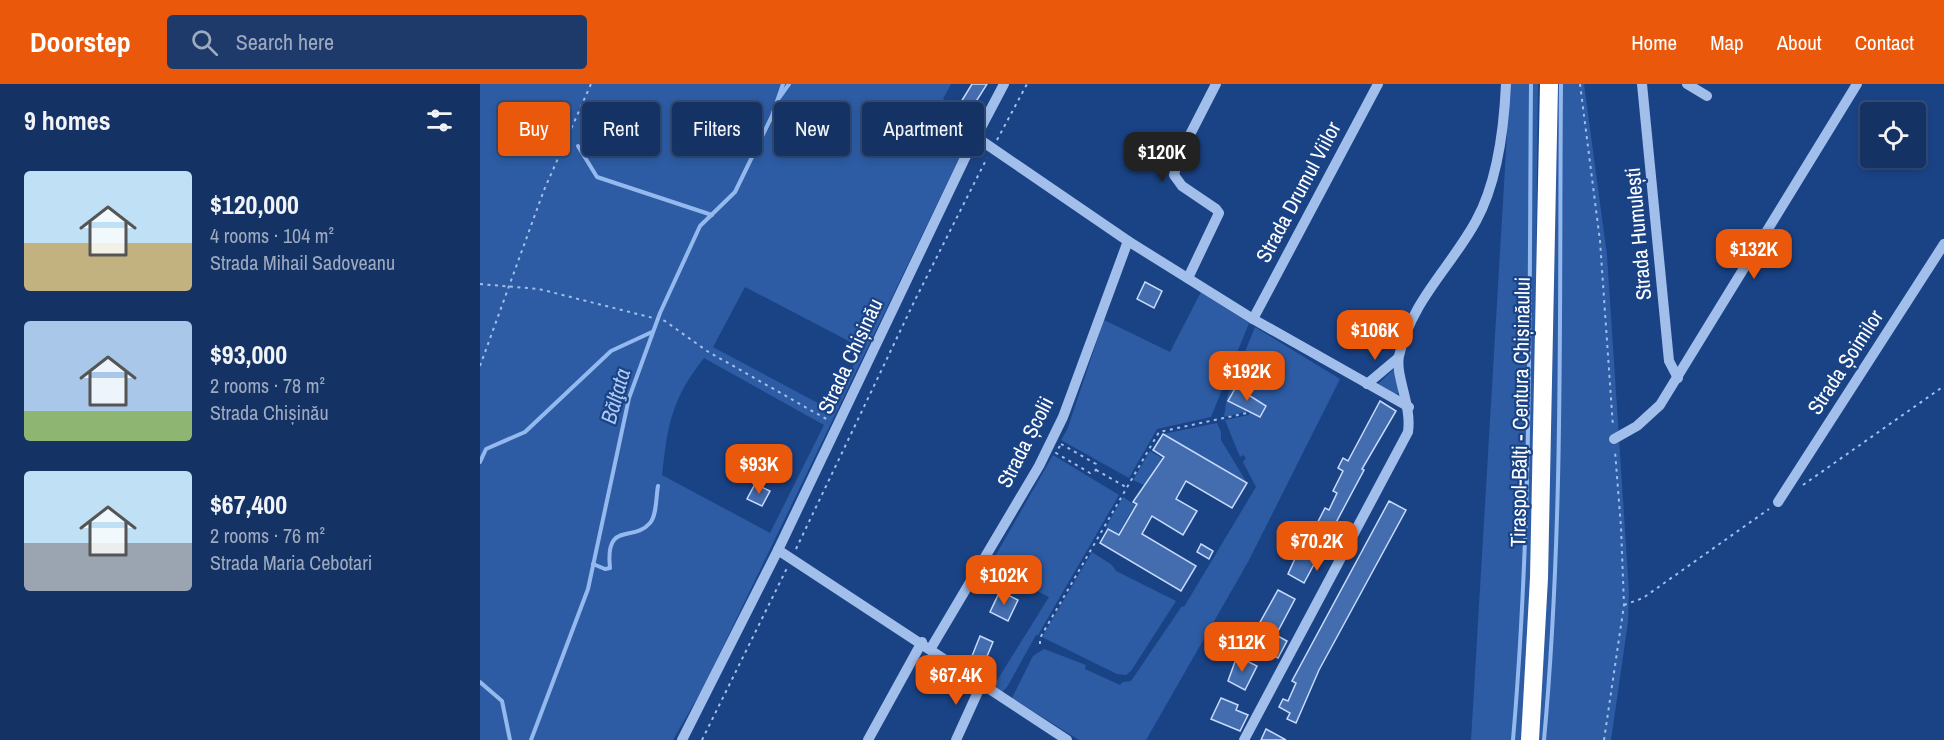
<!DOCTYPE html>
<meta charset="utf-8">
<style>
:root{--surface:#143264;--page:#1d3a6a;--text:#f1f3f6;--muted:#9daabf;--line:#334d78;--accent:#ea580c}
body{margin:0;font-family:"Archivo Narrow",sans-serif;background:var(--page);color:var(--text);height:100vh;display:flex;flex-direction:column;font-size:22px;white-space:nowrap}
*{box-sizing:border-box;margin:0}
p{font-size:20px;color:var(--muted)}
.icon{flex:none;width:33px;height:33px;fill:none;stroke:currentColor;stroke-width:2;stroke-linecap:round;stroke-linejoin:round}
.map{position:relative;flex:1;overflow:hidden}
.details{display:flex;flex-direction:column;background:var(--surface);width:480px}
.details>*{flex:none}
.top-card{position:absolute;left:18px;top:18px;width:570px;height:54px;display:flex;gap:12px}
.controls{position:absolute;left:1380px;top:18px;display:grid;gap:12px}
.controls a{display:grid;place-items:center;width:66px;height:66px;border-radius:6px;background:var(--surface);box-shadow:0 3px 9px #0003,0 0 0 2px var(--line);font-size:30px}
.price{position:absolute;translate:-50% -51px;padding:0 14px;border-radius:12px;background:var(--accent);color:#fff;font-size:20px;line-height:39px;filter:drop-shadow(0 2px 3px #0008)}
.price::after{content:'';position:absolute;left:50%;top:36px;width:18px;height:14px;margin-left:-9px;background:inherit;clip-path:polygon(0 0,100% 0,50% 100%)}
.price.on{background:#222;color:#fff}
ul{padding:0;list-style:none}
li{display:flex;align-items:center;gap:18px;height:150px;padding:0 24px}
li span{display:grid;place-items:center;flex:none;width:168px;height:120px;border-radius:6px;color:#555}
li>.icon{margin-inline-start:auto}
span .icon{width:72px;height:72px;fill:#fffc;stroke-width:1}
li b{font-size:26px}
h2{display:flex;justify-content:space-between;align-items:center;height:72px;padding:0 24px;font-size:26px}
.chip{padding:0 21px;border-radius:6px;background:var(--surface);box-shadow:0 3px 9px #0003,0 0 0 2px var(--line);font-size:21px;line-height:54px}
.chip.on{background:var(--accent);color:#fff}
header{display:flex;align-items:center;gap:36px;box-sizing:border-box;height:84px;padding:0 30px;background:var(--accent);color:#fff}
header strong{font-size:28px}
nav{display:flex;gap:33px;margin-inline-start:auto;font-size:21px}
.search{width:420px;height:54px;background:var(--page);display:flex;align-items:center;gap:15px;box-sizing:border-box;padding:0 21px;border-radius:6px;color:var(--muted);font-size:22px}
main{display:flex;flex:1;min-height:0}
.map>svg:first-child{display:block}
.green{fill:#2d5ca4;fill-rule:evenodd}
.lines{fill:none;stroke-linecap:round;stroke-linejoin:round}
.stream{stroke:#94b9ee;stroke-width:4}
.building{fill:#436daf;stroke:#c7daf9;stroke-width:1.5}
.path{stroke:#a2bfec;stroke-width:2;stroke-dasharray:3 4.5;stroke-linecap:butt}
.minor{stroke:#a2bfec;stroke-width:10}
.highway{stroke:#fff;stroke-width:18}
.labels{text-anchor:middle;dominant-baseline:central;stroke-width:4.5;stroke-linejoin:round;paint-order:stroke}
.street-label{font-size:21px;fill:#fff;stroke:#1a4386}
.water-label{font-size:22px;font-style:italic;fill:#adc9f3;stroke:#1a4386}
</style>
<header>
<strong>Doorstep</strong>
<div class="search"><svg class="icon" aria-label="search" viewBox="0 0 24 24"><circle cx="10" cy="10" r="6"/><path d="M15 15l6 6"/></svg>Search here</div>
<nav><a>Home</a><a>Map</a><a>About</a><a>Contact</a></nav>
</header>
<main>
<section class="details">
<h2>9 homes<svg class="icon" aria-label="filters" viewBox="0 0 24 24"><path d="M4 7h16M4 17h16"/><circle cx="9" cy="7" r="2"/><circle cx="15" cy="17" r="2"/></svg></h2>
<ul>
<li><span style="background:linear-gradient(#bfe0f5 60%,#c2b280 0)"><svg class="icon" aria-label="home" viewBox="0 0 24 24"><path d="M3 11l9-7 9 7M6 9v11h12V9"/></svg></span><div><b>$120,000</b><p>4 rooms · 104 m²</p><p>Strada Mihail Sadoveanu</p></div></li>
<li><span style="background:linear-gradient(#a9c7e8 75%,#8fb573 0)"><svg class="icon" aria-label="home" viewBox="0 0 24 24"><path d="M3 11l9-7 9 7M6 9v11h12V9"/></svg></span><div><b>$93,000</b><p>2 rooms · 78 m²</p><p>Strada Chișinău</p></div></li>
<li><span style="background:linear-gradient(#bfe0f5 60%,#9aa5b1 0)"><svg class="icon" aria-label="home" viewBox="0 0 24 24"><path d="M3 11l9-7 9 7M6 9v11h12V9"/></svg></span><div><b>$67,400</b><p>2 rooms · 76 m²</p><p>Strada Maria Cebotari</p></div></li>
</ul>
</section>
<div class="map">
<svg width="1464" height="656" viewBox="0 0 1464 656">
<rect width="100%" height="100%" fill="#1a4386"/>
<g class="green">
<path d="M0 0H471L463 15 483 26 472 47 488 56 223 604 193 656H0ZM265 203 382 264 351 326 233 263ZM224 274 344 341 290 449 182 391C188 340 191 316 224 274Z"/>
<path d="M1030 0H1058C1055 218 1058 438 1041 656H991Z"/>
<polygon points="1074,0 1104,0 1127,171 1149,507 1148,538 1131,656 1055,656"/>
<polygon points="721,208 769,239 731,333 677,345 649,394 581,356 587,346 624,236 690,268"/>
<polygon points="775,243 860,295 768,478 666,656 599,656 532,614 553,572 564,565 606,581 605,585 640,601 643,598 651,597 702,522 704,523 776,403 763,378 766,374 763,371 760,373 745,336 769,331 769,327 744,333 747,313"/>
<polygon points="916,283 919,309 915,310 897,301"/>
<polygon points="737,339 741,348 741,356 767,399 683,350"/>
<polygon points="670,367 682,374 666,402 653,396"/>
<polygon points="573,371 639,411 558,551 556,551 527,603 522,608 513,603 569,513 509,483"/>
<polygon points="643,413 655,421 638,450 626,443"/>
<polygon points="612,468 632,481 636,487 696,517 651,587 646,591 637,590 562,553"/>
</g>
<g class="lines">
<g class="stream">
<polyline points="299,14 309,0"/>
<polyline points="98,62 117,93 232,131"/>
<polyline points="0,378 6,365 45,348 131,267 172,248"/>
<path d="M113 480 125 485 130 484C125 436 153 459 170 439 177 431 176 412 178 402"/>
<polyline points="0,598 22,617 30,656"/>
<polyline points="51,656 108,505 149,314 180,229 220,142 255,108 292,32 303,0"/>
<path d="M1033 656C1052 438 1049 219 1051 0"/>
<path d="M1064 656C1084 439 1079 218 1081 0"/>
</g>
</g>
<g class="building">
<polygon points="492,0 507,0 492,24 481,18"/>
<polygon points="483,26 491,30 479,52 471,47"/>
<polygon points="665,198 682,207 674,224 657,215"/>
<polygon points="756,303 786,322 780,333 748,317"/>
<polygon points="900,317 916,327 882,385 884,386 843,463 847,465 843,473 839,471 824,499 808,490 825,453 829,455 845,424 849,426 857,409 853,407 863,387 858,384 863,374 868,377"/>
<polygon points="683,350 767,399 752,424 706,397 696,415 717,427 703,451 672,432 662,450 716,482 701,507 620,459 628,445 639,451 657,420 653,418 684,373 673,366"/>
<polygon points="295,363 310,371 301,386 286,378"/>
<polygon points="275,400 290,407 282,422 267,415"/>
<polygon points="909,417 926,426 839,586 816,639 807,635 810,629 799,623 803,615 808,617 816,599 812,597"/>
<polygon points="721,460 733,467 729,475 717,468"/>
<polygon points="798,506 815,515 796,551 807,557 798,574 769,558"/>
<polygon points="520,507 538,516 528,537 510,528"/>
<polygon points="500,552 513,558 503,582 490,577"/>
<polygon points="757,572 777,582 765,606 748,597"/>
<polygon points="741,614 758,621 756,626 768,631 760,647 731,635"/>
<polygon points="786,645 806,656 781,656"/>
</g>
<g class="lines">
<g class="path">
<polyline points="1100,0 1120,157 1133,343"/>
<polyline points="517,56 547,0"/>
<polyline points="0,200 59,205 185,237 227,267 348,336"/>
<polyline points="0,282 64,106 111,0"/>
<polygon points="581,360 616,380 616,386 610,389 576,369"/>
<polyline points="616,386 646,403"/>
<polyline points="1323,401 1464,302"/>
<polyline points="316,465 435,216 507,74"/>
<polyline points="1144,521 1163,514 1289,425"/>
<polyline points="560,560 560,554 679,348 767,329"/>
<polyline points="222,656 307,484"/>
<polyline points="1124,656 1144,521 1141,443 1135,367"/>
</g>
<g class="minor">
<polyline points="1162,0 1189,277 1198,294"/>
<polyline points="1207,0 1227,12"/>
<polyline points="496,53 648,157 773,235 929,323"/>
<polyline points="708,194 739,129 736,125 702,102 694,91 699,72 736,0"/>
<polyline points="773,235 898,0"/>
<polyline points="887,300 918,274"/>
<polyline points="1134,355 1157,342 1180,321 1377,0"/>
<polyline points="1298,418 1464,160"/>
<polyline points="298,466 587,656"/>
<polyline points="451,564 559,382 583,333 648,157"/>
<polyline points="202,656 298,466 484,76 524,0"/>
<polyline points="388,656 442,558"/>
<polyline points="476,656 501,601"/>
<path d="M764 656 928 348C932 321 915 292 919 272 931 217 971 183 996 137 1018 97 1024 45 1026 0"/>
</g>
<polyline class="highway" points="1050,656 1059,494 1069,0"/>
</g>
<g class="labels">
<g class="street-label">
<text transform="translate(818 108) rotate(-62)">Strada Drumul Viilor</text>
<text transform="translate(1158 150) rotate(-95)">Strada Humulești</text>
<text transform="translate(370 272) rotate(-65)">Strada Chișinău</text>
<text transform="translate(1365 278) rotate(-57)">Strada Șoimilor</text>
<text transform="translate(1040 328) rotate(-89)">Tiraspol-Bălţi - Centura Chișinăului</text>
<text transform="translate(545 358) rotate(-63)">Strada Școlii</text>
</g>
<g class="water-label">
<text transform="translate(135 312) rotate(-74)">Bălţata</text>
</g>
</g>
</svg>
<div class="controls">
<a><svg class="icon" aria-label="locate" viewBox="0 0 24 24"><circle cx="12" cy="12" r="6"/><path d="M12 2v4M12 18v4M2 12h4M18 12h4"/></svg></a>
</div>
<b class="price on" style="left:682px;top:99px">$120K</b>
<b class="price" style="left:1274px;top:196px">$132K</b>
<b class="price" style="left:895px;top:277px">$106K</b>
<b class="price" style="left:767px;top:318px">$192K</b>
<b class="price" style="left:279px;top:411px">$93K</b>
<b class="price" style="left:837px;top:488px">$70.2K</b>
<b class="price" style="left:524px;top:522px">$102K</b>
<b class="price" style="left:762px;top:589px">$112K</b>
<b class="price" style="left:476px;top:622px">$67.4K</b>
<div class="top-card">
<a class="chip on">Buy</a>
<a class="chip">Rent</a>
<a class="chip">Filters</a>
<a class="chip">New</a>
<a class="chip">Apartment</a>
</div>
</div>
</main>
